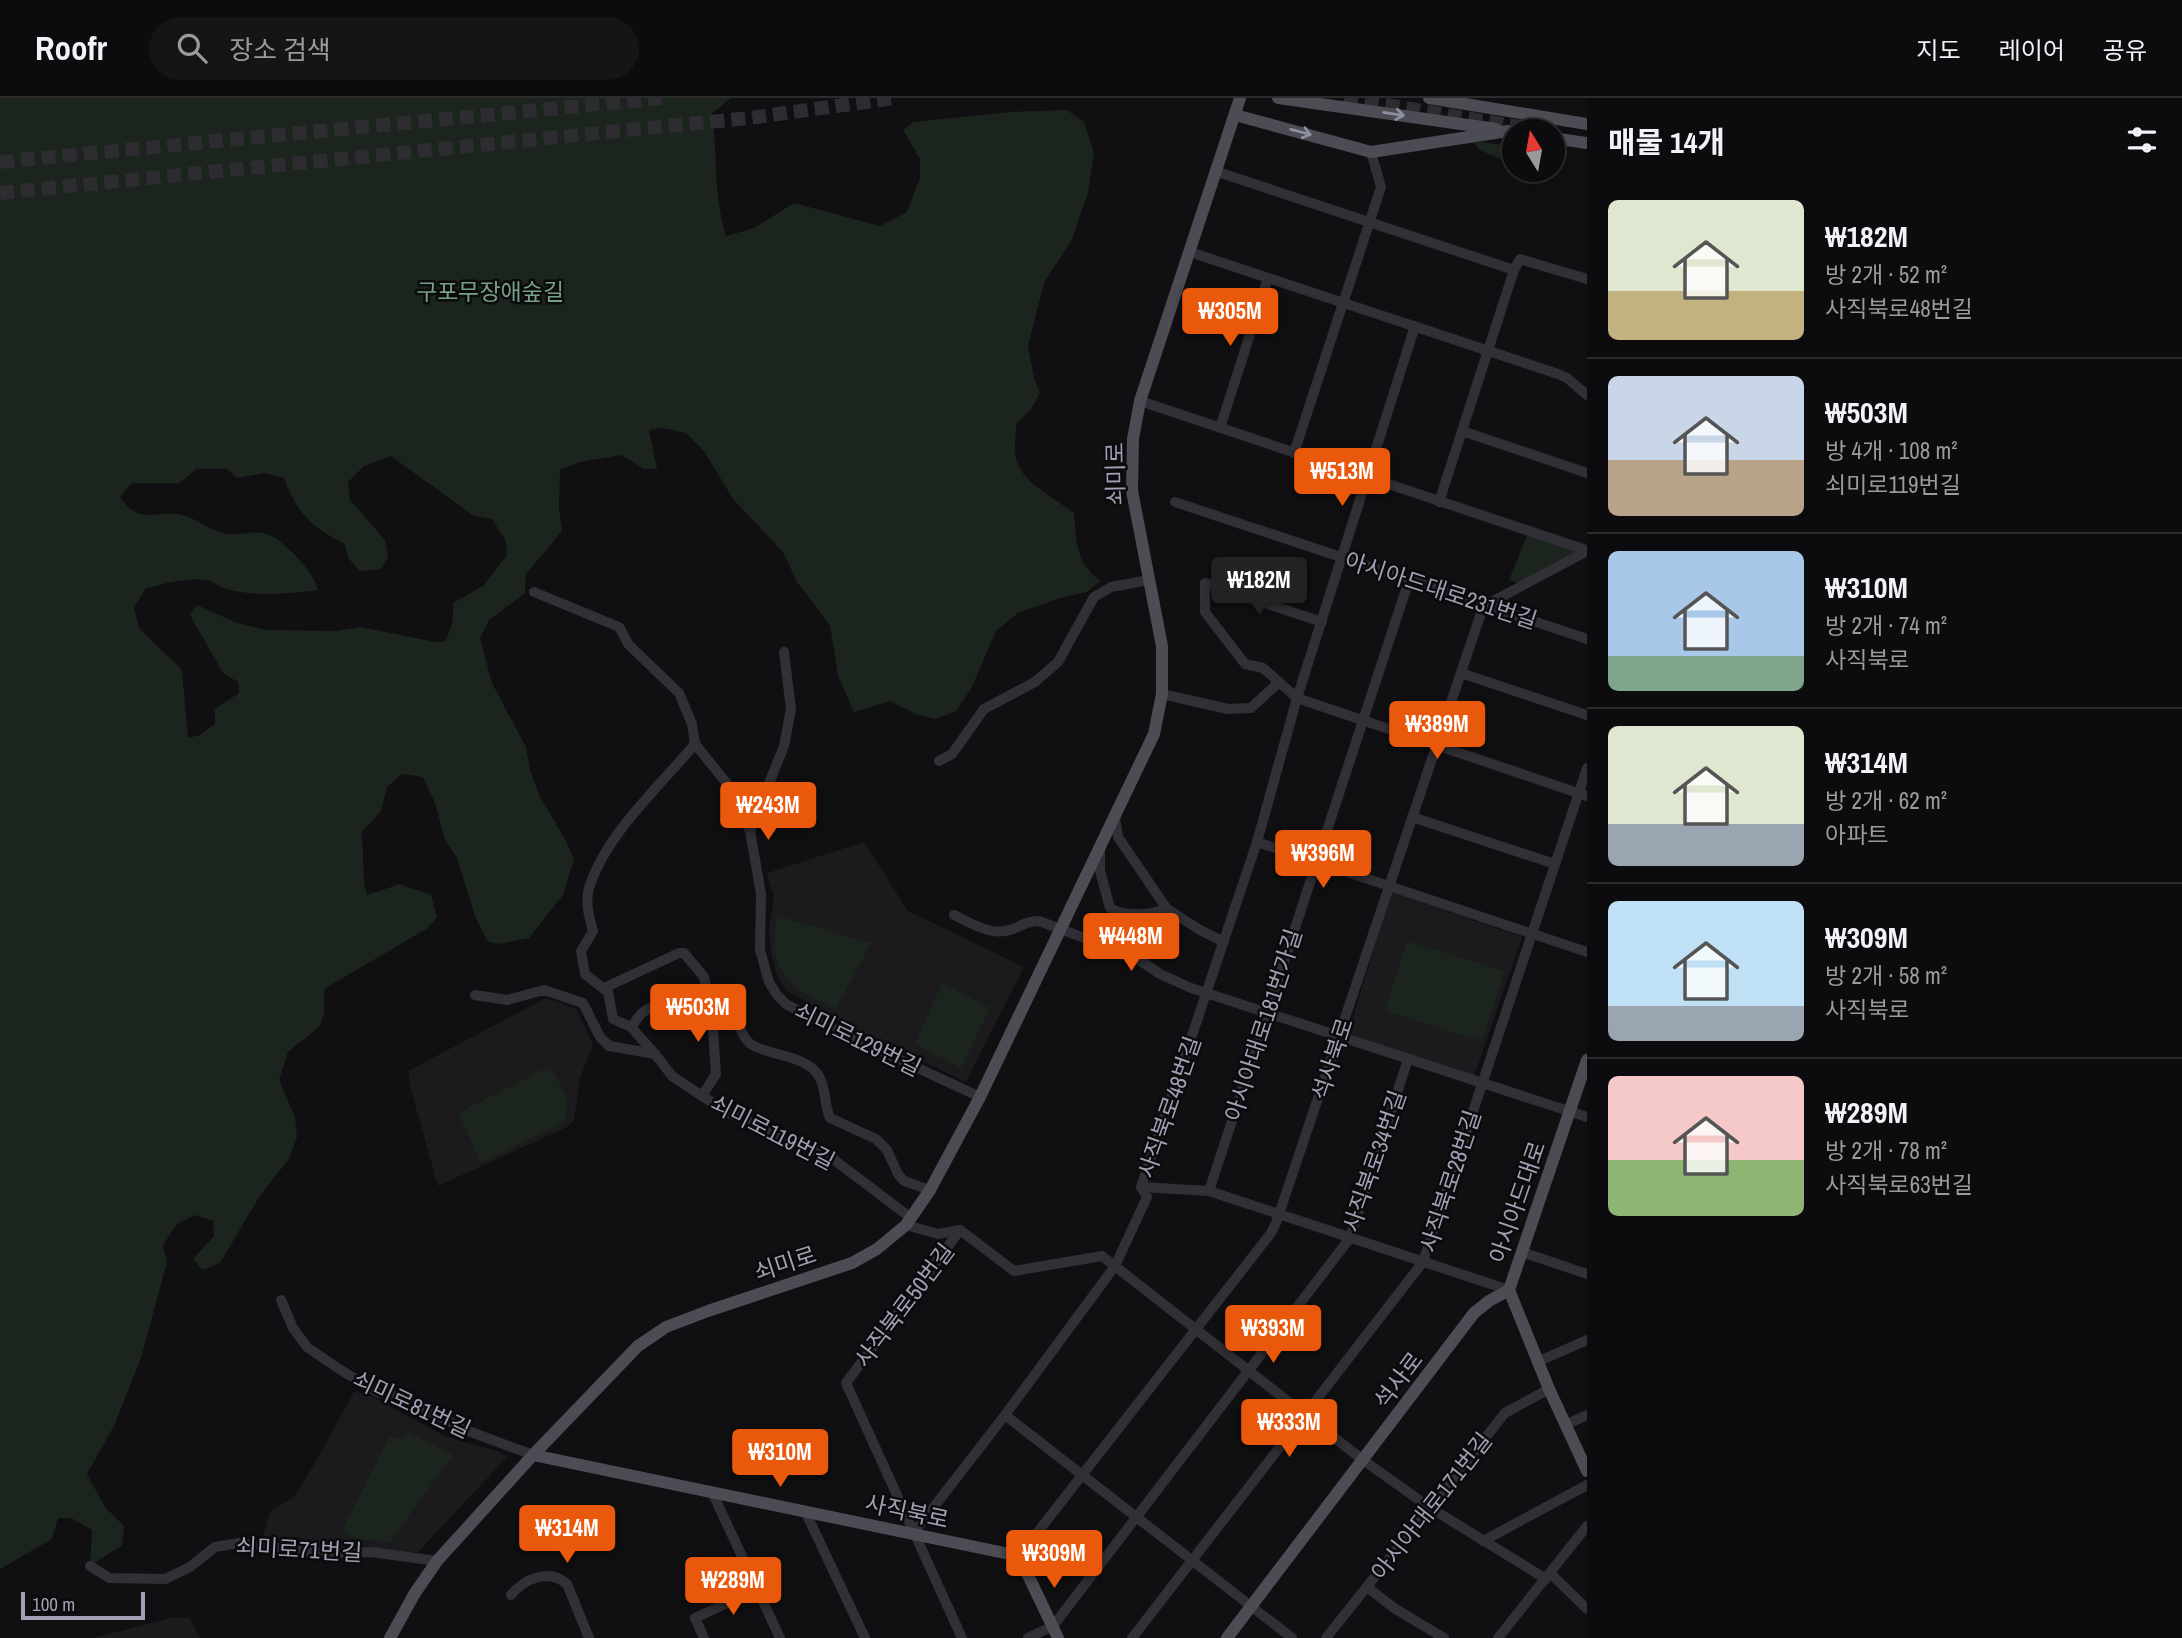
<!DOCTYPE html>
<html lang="ko">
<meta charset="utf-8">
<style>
:root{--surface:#0c0b0d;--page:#151416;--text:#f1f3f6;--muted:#9a9b9d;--line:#2c2b2e;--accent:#ea580c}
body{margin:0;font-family:"Archivo Narrow","Noto Sans KR",sans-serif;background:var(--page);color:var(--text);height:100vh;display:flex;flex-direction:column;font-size:26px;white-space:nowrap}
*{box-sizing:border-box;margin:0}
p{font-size:23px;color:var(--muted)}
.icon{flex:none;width:38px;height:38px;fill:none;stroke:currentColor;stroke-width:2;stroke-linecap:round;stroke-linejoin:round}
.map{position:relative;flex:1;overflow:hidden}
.side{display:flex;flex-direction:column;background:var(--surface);width:595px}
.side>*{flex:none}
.needle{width:46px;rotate:349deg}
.tools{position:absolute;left:1502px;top:21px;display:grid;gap:14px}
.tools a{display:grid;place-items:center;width:63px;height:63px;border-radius:50%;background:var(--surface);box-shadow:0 4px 10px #0003,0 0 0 2px var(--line);font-size:35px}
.scale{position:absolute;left:21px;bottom:18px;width:124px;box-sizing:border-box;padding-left:7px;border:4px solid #9fa0b3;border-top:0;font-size:19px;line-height:24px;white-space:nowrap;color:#9fa0b3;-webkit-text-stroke:5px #0b0a0c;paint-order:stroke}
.price{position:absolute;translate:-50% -60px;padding:0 16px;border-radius:7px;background:var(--accent);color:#fff;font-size:23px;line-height:46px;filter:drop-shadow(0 2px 4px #0008)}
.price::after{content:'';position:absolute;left:50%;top:42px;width:21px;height:16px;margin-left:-10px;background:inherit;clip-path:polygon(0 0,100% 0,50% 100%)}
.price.on{background:#222;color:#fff}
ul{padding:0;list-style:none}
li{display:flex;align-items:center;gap:21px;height:175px;padding:0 21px}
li+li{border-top:2px solid var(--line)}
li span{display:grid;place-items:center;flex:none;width:196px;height:140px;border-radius:10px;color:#555}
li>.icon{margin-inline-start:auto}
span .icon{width:84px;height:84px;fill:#fffc;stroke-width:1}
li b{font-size:30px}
h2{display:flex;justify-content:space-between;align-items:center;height:84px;padding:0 21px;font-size:30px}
header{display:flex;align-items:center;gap:42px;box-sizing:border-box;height:98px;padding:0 35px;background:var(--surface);border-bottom:2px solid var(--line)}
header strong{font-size:33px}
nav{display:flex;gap:38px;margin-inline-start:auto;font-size:24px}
.search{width:490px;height:63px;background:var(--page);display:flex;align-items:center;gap:18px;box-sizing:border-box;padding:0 24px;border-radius:38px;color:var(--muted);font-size:26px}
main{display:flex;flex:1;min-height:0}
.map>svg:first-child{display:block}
.built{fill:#1b1b1e}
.green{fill:#1c241e;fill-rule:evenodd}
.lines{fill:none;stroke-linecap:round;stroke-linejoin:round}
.highway-tunnel{stroke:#2d2c31;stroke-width:14;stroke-dasharray:14 7;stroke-linecap:butt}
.minor{stroke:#313036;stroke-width:10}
.major{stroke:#4c4c55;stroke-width:12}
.oneway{stroke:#8e8fa0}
.labels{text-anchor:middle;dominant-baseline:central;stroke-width:5;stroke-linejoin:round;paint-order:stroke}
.park-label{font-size:23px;fill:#75a082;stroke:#0b0a0c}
.street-label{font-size:23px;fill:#9fa0b3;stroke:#0b0a0c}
</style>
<header>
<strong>Roofr</strong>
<div class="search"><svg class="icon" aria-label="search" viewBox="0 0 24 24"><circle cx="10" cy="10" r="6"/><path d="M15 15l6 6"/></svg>장소 검색</div>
<nav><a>지도</a><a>레이어</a><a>공유</a></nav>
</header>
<main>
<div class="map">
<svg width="1587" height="1540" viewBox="0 0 1587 1540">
<rect width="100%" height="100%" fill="#100f11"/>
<g class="built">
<polygon points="864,744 908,813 1024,869 966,984 843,926 786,892 777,877 771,854 769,831 774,800 767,775"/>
<polygon points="1391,794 1522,839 1474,978 1350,937 1349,933"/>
<polygon points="546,900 576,911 593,946 580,980 574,1022 567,1029 438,1088 411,992 408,973"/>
<polygon points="354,1294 365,1295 447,1339 497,1353 507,1359 418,1454 401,1454 360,1447 323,1452 304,1451 284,1441 263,1438 270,1413 293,1400 312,1370"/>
<polygon points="189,1519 200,1540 94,1540 170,1520"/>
</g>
<g class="green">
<path d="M0 0H731L712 15C718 59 713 95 726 138L754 130 794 105 880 128 907 114 920 80V61L903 32 913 24 1010 14 1067 12 1084 24 1094 55 1088 95 1072 141 1044 185 1028 248 1034 280 1040 295 1031 311 1016 326C1016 337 1014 350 1016 361 1022 385 1055 400 1074 415 1077 445 1075 463 1100 483L1087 494 1060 500 1018 515 996 533 971 591 956 613 936 621 918 617 890 603 854 614 838 578 830 527 797 484 783 454 733 401 704 353 686 335 662 330 649 332 657 371H644L621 357 579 364 560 372 559 411 562 433 526 476 525 495 489 522 480 540 492 585 526 649 530 672 540 699 565 741 574 761 563 797 529 840 500 846 488 844 476 821 457 760 445 742 435 705 423 679 402 676 387 689 381 713 361 735C365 756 361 777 367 797L400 786 431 797 437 819 428 830 324 891V915L320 928 288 954 279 982 295 1019 297 1039 289 1061 261 1096 220 1165 202 1172 193 1161 214 1138 213 1123 195 1117 177 1126 163 1147 167 1164 141 1260 114 1328 87 1376 105 1409 124 1428 122 1447 90 1468 92 1432 71 1420H58L52 1441 0 1471ZM391 358 474 418 492 421 506 443 507 457 483 488 453 505V522L446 543 435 544 361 529 336 533 267 532 237 525 197 507 190 517 223 575 238 584 239 595 215 611V626L200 637 188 640 182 572 139 530 134 509 146 490C164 486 188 479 206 482 213 483 219 489 226 491 255 499 288 496 318 492 314 474 283 440 264 435 251 432 239 438 227 436 211 434 197 420 182 417 154 410 143 430 120 399L132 385H179L197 371H227L237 380 264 375 284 380C297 415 311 429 345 446L348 460 360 473 381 471 388 458 385 442 350 402 348 384 364 368Z"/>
<polygon points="1481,44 1501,47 1509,52 1506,64 1480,52 1474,45"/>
<polygon points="1527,437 1576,453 1518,485 1509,482"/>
<path d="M778 818 871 845 836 911C808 897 784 891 776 857 773 843 774 832 778 818Z"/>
<polygon points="1407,843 1504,873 1482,943 1385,913"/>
<polygon points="942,885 990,910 961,970 915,946"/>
<polygon points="550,968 567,999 565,1024 481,1065 458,1015"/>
<polygon points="408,1334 453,1357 390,1444 359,1441 342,1432 390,1338 402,1341"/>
</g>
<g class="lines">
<g class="highway-tunnel">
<polyline points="1344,0 1544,33"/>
<polyline points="0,64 663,0"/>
<polyline points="0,95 749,20 895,0"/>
</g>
<g class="minor">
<polyline points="1215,73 1514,172"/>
<polyline points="1190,154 1558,276 1567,280 1587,297"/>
<polyline points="1140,303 1586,452"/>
<polyline points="1220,330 1268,180"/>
<polyline points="1462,333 1587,375"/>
<polyline points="1294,355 1381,89 1371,54"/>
<polyline points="1175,404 1587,541"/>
<polyline points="1439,404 1514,172 1520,161 1587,181"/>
<polyline points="534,494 619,529 629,547 679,595 692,626 695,646 733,693 750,733 761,796 760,852 769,884 777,897 786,906 817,923 980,999"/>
<polyline points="1322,524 1205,485 1205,514 1245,566 1263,570 1297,600 1587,698"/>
<polyline points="1461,575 1587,617"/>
<polyline points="1162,596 1228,611 1251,610 1278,585"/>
<polyline points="939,663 952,656 984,611 1035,584 1058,564 1094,499 1111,489 1149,482"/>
<polyline points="1412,719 1555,766"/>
<polyline points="1115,720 1118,739 1167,811 1200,832 1224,844"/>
<polyline points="750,733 784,648 791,611 784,554"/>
<polyline points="1257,744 1587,854"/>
<path d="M1100 753V773L1110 810C1128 820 1148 817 1167 811"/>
<path d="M954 817C973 826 992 839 1013 831 1022 827 1029 823 1039 823L1135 859 1160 876 1191 890 1587 1019"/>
<polyline points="604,890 679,855 684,855 704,879 711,911"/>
<polyline points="475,897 507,902 544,892 583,905 600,939 609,948 655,956 672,978 702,998 729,1015 833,1061 911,1120"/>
<path d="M631 929C635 925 637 920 641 916 661 897 720 906 737 926 743 933 744 943 752 947 770 957 797 957 813 971 827 983 823 1004 830 1020L876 1041 887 1052 898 1076 904 1083 930 1092"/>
<path d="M655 956 631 929 613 921 608 894 585 876 581 853 593 833C589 819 585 804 589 790 606 736 659 689 695 646"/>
<polyline points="702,998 716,976 712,917 716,914"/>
<polyline points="1141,1089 1209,1093 1509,1192"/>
<polyline points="1209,1093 1409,482"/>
<polyline points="906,1127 938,1136 960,1132 1014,1173 1102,1158 1363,1362 1429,1409 1546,1481"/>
<polyline points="960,1132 846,1285 962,1540"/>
<polyline points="1522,1154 1587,1176"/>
<polyline points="281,1202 293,1230 307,1249 336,1269 377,1294 399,1299 471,1334 533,1357"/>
<polyline points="1537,1264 1587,1242"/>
<polyline points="1005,1317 1292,1540"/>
<polyline points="1565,1327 1587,1317"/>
<polyline points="712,1394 780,1540"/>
<polyline points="805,1413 865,1540"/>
<polyline points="913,1436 1005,1317 1115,1168 1147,1099 1141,1089 1257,744 1297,600 1415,228"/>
<polyline points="1483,1443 1587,1387"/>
<polyline points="1019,1458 1271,1135 1276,1125 1482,512 1486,507 1587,453"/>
<polyline points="90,1468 109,1480 165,1481 190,1469 215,1449 239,1445 317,1455 371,1454 437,1463"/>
<polyline points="1551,1476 1587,1511"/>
<polyline points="1367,1489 1394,1510 1444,1540"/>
<path d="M511 1497C524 1481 549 1470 567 1486L589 1540"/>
<polyline points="704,1540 695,1520 757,1491"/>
<polyline points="1028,1540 1053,1528 1350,1140 1408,961"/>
<polyline points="1132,1540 1423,1164 1587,670"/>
<polyline points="1326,1540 1505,1315 1549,1291"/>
<polyline points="1498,1540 1587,1428"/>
</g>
<g class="major">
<polyline points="1278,0 1496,31"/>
<polyline points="1429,0 1587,26"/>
<polyline points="1235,17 1371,54 1508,33"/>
<polyline points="1552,40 1587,45"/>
<polyline points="1587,962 1509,1192 1549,1291 1587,1373"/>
<polyline points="533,1357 1019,1458 1058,1540"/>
<polyline points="390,1540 415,1495 437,1463 533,1357 638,1248 666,1229 708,1213 852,1165 877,1151 906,1127 930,1092 980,999 1154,636 1162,596 1162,548 1132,393 1133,341 1140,303 1240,0"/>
<polyline points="1227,1540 1474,1215 1489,1203 1509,1192"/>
</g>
</g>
<defs><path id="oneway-shaft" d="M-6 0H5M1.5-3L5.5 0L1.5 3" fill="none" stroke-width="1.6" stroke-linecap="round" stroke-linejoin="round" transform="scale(1.75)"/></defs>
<g class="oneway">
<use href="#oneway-shaft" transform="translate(1394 16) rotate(9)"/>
<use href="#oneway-shaft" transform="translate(1301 34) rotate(15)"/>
</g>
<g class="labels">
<g class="park-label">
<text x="490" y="193">구포무장애숲길</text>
</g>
<g class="street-label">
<text transform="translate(1115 376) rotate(-91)">쇠미로</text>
<text transform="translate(1441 492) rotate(18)">아시아드대로231번길</text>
<text transform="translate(1263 927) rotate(-72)">아시아대로181번가길</text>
<text transform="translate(858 941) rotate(26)">쇠미로129번길</text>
<text transform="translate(1332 961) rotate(-72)">석사북로</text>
<text transform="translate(1169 1009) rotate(-71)">사직북로48번길</text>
<text transform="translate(773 1034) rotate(27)">쇠미로119번길</text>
<text transform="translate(1374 1063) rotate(-71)">사직북로34번길</text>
<text transform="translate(1450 1083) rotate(-72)">사직북로28번길</text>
<text transform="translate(1517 1104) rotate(-71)">아시아드대로</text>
<text transform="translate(785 1165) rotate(-18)">쇠미로</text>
<text transform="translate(904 1207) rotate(-53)">사직북로50번길</text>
<text transform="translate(1398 1282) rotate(-53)">석사로</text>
<text transform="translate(412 1306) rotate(25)">쇠미로81번길</text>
<text transform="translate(1431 1408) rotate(-52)">아시아대로171번길</text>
<text transform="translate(907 1413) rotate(12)">사직북로</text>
<text transform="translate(299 1451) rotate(3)">쇠미로71번길</text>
</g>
</g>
</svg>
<div class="tools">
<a><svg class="needle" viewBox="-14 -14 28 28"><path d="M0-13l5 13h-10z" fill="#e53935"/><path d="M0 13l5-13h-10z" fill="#9a9b9d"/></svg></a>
</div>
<div class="scale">100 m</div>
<b class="price" style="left:1230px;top:250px">₩305M</b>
<b class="price" style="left:1342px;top:410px">₩513M</b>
<b class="price on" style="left:1259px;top:519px">₩182M</b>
<b class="price" style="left:1437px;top:663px">₩389M</b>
<b class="price" style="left:768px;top:744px">₩243M</b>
<b class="price" style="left:1323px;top:792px">₩396M</b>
<b class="price" style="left:1131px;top:875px">₩448M</b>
<b class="price" style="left:698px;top:946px">₩503M</b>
<b class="price" style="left:1273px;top:1267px">₩393M</b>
<b class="price" style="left:1289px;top:1361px">₩333M</b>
<b class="price" style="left:780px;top:1391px">₩310M</b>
<b class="price" style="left:567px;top:1467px">₩314M</b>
<b class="price" style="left:1054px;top:1492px">₩309M</b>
<b class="price" style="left:733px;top:1519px">₩289M</b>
</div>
<section class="side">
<h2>매물 14개<svg class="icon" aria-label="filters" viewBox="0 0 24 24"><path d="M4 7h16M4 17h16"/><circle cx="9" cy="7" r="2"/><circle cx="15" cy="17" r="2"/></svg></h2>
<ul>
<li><span style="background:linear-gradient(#dfe7d0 65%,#c2b280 0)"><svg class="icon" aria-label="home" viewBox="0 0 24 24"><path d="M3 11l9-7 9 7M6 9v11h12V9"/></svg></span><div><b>₩182M</b><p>방 2개 · 52 m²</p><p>사직북로48번길</p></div></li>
<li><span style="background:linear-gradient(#c9d6e8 60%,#b9a48a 0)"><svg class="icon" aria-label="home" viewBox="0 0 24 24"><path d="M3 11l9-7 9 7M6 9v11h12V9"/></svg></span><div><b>₩503M</b><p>방 4개 · 108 m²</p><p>쇠미로119번길</p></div></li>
<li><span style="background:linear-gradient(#a9c7e8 75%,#7fa58c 0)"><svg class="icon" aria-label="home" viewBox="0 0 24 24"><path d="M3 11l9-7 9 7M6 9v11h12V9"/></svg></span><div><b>₩310M</b><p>방 2개 · 74 m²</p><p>사직북로</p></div></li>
<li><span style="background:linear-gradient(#dfe7d0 70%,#9aa5b1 0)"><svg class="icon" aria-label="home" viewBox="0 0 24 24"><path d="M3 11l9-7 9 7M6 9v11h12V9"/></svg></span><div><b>₩314M</b><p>방 2개 · 62 m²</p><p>아파트</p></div></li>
<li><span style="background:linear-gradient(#bfe0f5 75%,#9aa5b1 0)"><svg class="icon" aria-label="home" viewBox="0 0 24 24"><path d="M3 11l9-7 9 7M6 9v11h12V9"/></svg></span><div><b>₩309M</b><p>방 2개 · 58 m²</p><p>사직북로</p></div></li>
<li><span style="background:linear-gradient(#f6c9c9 60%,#8fb573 0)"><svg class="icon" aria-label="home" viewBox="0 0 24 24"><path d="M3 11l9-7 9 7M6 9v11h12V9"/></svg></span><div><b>₩289M</b><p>방 2개 · 78 m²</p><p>사직북로63번길</p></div></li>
</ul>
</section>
</main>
